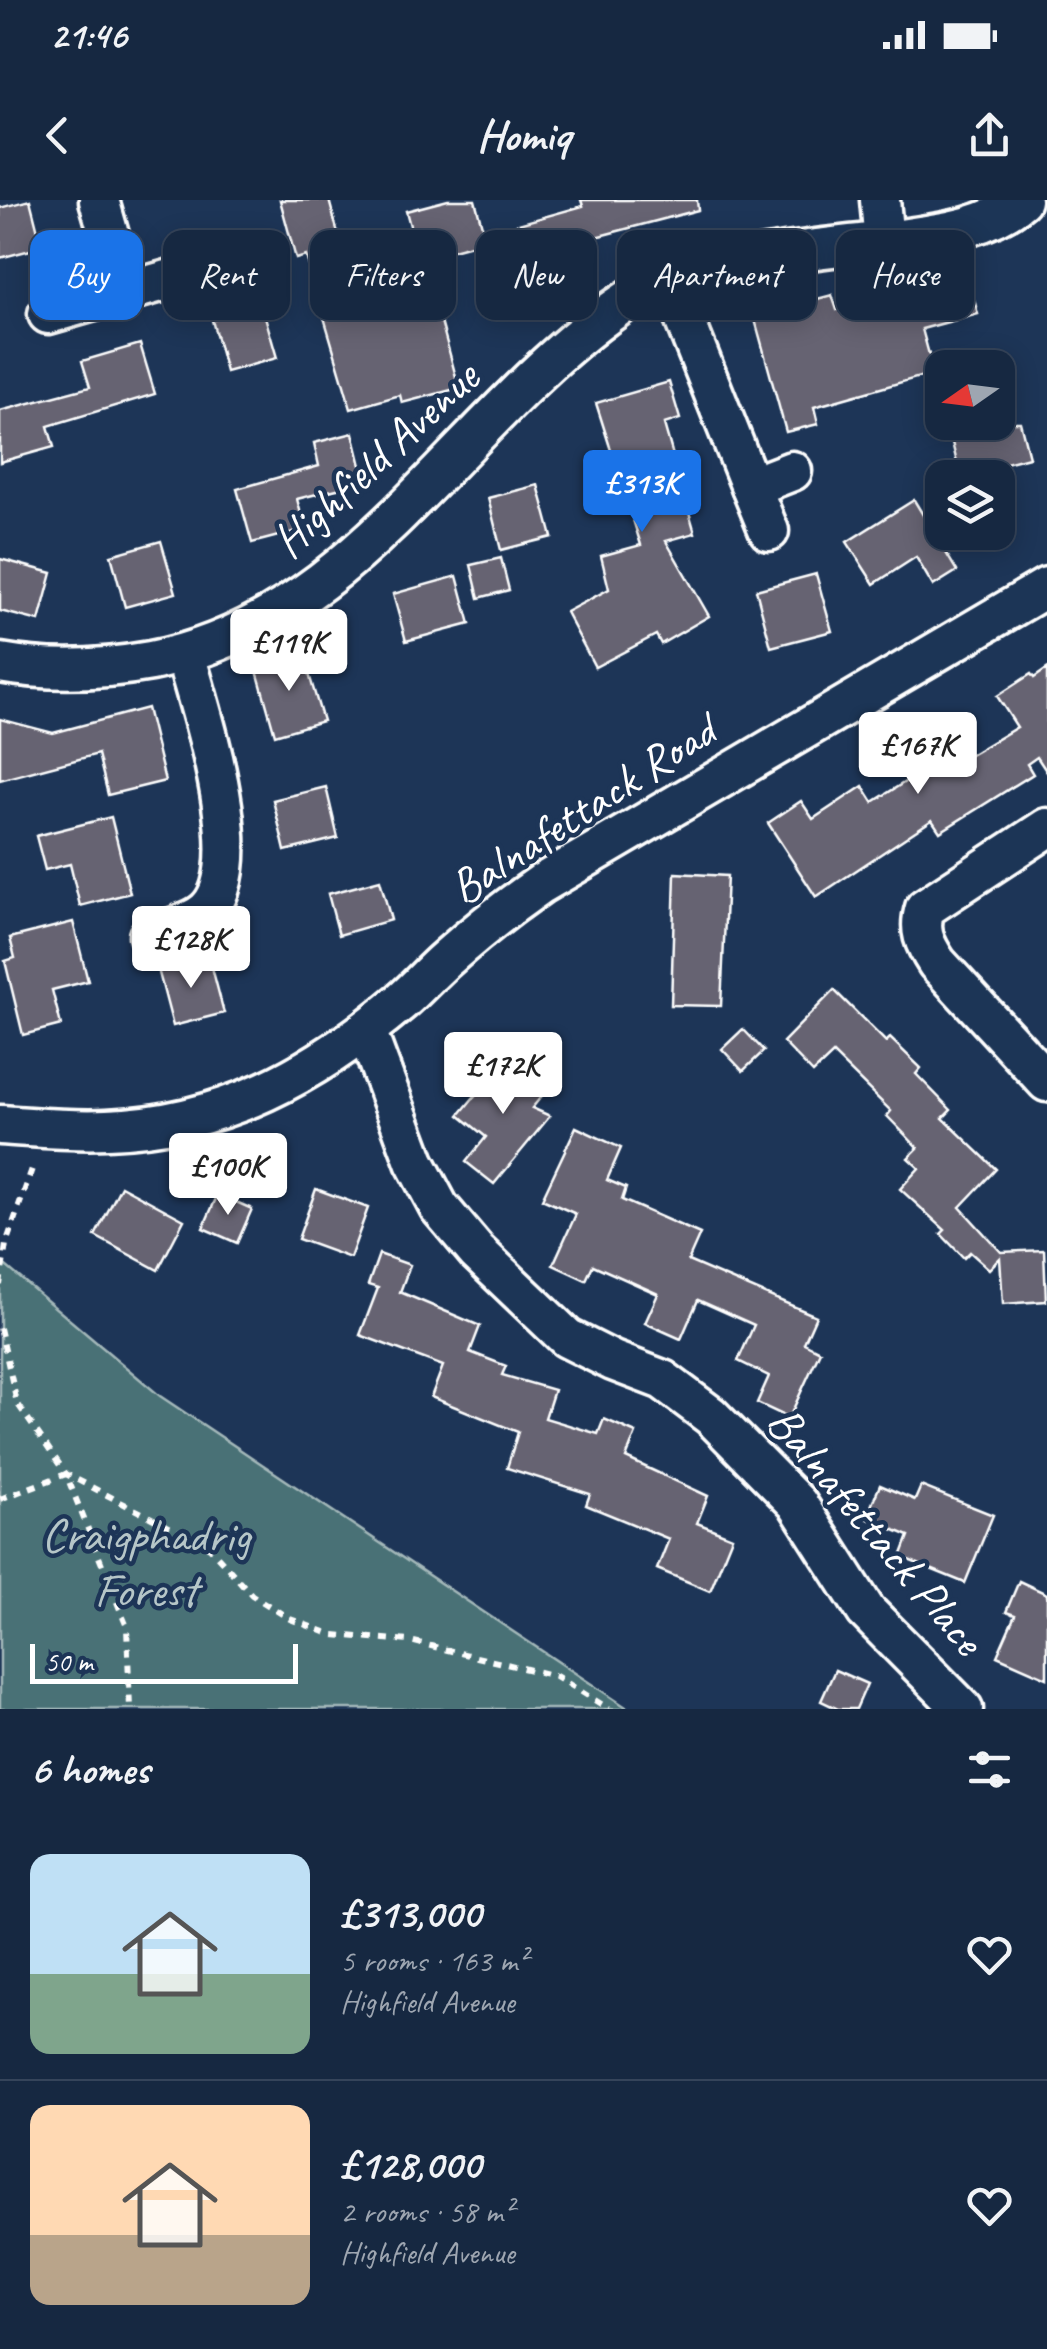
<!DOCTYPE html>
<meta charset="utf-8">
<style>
:root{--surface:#162841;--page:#1f3048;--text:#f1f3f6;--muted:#9ea6b1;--line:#35445a;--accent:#1a73e8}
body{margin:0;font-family:Caveat,sans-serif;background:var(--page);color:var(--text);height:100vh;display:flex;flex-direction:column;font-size:38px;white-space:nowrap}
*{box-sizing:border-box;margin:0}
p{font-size:32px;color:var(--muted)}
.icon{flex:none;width:55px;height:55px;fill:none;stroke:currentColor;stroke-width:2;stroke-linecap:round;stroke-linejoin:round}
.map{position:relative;height:1509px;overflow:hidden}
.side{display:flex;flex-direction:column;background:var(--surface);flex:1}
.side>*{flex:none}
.hud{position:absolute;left:30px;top:30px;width:988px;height:90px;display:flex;gap:20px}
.needle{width:65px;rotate:256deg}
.controls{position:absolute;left:925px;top:150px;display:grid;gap:20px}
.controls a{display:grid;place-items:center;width:90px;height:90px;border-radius:20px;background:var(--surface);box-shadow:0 5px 25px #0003,0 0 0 2px var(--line);font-size:50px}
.scale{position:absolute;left:30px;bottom:25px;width:268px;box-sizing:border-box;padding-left:10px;border:5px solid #fff;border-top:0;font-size:28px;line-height:35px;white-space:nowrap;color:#fff;-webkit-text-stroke:8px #1d3557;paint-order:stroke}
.price{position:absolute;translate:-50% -85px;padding:0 22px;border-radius:10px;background:#fff;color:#222;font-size:32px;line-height:65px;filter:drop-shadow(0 2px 5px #0008)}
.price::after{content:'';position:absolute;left:50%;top:60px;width:30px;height:22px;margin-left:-15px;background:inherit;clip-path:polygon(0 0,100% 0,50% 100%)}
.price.selected{background:var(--accent);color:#fff}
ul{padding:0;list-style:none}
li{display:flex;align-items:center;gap:30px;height:250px;padding:0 30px}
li+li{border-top:2px solid var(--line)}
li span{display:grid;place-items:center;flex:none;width:280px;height:200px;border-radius:20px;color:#555}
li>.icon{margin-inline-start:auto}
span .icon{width:120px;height:120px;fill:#fffc;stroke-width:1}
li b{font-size:42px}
h2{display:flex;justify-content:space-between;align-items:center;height:120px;padding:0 30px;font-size:42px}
.pill{padding:0 35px;border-radius:20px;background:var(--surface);box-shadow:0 5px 25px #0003,0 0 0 2px var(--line);font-size:35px;line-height:90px}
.pill.selected{background:var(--accent);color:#fff}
.status{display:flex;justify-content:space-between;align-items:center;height:70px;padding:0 50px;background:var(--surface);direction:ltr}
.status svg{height:28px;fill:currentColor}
header{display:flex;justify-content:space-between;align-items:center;height:130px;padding:0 30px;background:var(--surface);font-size:45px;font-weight:700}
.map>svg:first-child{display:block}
.green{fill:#487176;stroke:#a4b8ba;stroke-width:2.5}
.building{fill:#666372;stroke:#fff;stroke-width:2.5}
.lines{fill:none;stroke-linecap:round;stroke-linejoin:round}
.minor-casing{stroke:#fff;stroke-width:45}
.path{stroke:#fff;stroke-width:6;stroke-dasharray:8 8;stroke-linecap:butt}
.minor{stroke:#1d3557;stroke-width:38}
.labels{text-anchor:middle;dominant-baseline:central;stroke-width:9;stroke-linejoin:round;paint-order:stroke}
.street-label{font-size:48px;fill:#fff;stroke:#1d3557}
.park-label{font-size:48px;fill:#b6c6c8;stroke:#1d3557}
</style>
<div class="status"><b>21:46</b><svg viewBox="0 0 49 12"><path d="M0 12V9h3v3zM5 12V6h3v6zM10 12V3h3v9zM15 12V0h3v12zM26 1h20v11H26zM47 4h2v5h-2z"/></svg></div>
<header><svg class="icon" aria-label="back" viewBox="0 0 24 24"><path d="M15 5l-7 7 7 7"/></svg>Homiq<svg class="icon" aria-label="share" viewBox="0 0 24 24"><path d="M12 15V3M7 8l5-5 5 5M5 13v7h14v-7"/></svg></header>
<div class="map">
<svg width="1047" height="1509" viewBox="0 0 1047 1509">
<rect width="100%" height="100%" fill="#1d3557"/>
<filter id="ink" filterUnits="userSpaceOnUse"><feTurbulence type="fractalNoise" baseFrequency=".01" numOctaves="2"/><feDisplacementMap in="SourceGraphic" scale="20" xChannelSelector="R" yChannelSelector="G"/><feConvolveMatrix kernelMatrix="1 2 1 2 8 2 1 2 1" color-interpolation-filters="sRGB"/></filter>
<g filter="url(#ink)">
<polygon class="green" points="0,1061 160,1196 629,1509 0,1509"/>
<g class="building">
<polygon points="30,0 42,47 0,58 0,8"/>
<polygon points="280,0 329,0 352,85 426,66 459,188 402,203 400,195 351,209 306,56 296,59"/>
<polygon points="448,0 475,0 486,41 419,59 406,11"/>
<polygon points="581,0 697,0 698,10 588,39 592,55 525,73 511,26 583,6"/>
<polygon points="967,74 978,114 922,129 934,173 814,207 818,224 786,232 754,116 832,95 837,110"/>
<polygon points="262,106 277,158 226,172 212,120"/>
<polygon points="140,144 155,194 48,226 54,247 0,262 0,211 90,187 82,161"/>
<polygon points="669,182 680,219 664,224 695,333 666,341 709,416 661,444 656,435 595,467 566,412 609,389 601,356 641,345 596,203"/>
<polygon points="947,222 1020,222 1029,257 960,275"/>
<polygon points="353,233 365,282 297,299 305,329 252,343 237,289 319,266 314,243"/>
<polygon points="538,285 552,337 501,350 488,298"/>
<polygon points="914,300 957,371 933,386 916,357 874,384 847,342"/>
<polygon points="161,341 176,393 125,407 111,355"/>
<polygon points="501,358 509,390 479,398 471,365"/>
<polygon points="0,359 52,373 39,421 0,411"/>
<polygon points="816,374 832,431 771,447 756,390"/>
<polygon points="457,376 470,424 406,441 393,394"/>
<polygon points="303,454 323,521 275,535 256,467"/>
<polygon points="1047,469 1047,572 1037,557 1027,564 1033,574 940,632 932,620 816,697 768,623 801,601 813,619 863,586 873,602 964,545 970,555 1017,527 997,496 1031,474 1034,478"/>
<polygon points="147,508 165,581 108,595 98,554 0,580 0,519 53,533"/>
<polygon points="326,587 338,638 285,651 273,600"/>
<polygon points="111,617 130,693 80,706 70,664 45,670 36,636"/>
<polygon points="675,673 727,676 721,806 671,805"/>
<polygon points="380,680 391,720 339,735 328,694"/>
<polygon points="73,722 88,781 52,790 61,825 23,835 5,761 15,758 10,738"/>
<polygon points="209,756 224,813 173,826 158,769"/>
<polygon points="834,790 886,842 890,838 921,868 916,874 951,910 943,918 996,969 960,1007 1001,1052 1044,1050 1046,1101 1003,1104 1000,1058 989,1069 970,1052 964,1058 941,1034 945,1030 900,989 919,968 908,958 918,948 887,916 891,911 833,854 813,873 783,842"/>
<polygon points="743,829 764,851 743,871 722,849"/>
<polygon points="499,854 545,892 532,908 550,916 494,984 466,962 486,937 459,915 483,886 477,881"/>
<polygon points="576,927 621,948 607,980 626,988 622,1000 700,1034 688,1061 816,1116 804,1143 820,1151 789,1218 757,1203 769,1176 738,1161 754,1125 698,1100 681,1139 645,1123 658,1094 593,1065 586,1080 553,1065 576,1014 542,999"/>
<polygon points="121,986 184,1020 158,1070 95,1036"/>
<polygon points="316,989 368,1008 350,1058 298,1039"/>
<polygon points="218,994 252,1009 237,1043 203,1028"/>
<polygon points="379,1054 410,1065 400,1092 480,1126 470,1152 506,1166 502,1175 554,1190 545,1218 598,1234 604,1219 636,1233 626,1258 708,1296 697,1323 732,1337 710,1391 657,1369 669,1339 586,1305 590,1294 507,1268 518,1232 431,1197 443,1166 360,1135 378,1088 368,1085"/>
<polygon points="880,1285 915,1300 921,1286 993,1315 965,1383 901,1357 909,1336 866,1318"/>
<polygon points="1019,1381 1047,1394 1047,1478 997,1456 1015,1415 1006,1412"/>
<polygon points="835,1470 867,1484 856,1509 838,1509 821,1501"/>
</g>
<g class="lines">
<g class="minor-casing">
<g id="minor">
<polyline points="99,0 125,91"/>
<polyline points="880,0 884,41"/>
<polyline points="668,78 751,287 792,271"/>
<polyline points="48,114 224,64"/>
<polyline points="751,287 769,331"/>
<path d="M0 463C50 472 101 470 151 461 361 421 461 211 628 100 693 56 820 50 900 39 941 33 988 28 1021 0"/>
<path d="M1047 628 925 708C918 730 924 743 937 763L1047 882"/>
<path d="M149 736C167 729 191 724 206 711 254 668 200 510 185 454"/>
<polyline points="366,830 415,962 439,1007 477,1052 567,1138 613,1161 663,1180 711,1216 797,1303 866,1411 963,1509"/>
<path d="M0 925C35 927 71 931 107 929 223 925 314 875 402 801 417 788 430 773 446 759 476 732 508 707 541 684L1047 387"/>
</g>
</g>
<g class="path">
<polyline points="0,1085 6,1044 34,963"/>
<polyline points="0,1128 17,1203 66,1274 210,1348 252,1395 290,1419 333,1435 410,1441 556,1476 609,1509"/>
<polyline points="0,1299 66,1274 127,1427 130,1509"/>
</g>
<use href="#minor" class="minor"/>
</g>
</g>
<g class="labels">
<g class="street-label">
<text transform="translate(375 259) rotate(-43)">Highfield Avenue</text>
<text transform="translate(582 609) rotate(-33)">Balnafettack Road</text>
<text transform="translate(876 1330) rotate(50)">Balnafettack Place</text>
</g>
<g class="park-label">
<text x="146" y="1335">Craigphadrig<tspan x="146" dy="55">Forest</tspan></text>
</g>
</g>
</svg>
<div class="controls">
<a><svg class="needle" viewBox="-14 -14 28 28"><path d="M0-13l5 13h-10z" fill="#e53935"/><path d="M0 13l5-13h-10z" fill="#9ea6b1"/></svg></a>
<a><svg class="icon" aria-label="layers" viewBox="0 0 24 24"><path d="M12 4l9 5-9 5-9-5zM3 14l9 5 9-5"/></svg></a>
</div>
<div class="scale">50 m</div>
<b class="price selected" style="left:642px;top:335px">£313K</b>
<b class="price" style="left:289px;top:494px">£119K</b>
<b class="price" style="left:918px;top:597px">£167K</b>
<b class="price" style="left:191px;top:791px">£128K</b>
<b class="price" style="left:503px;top:917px">£172K</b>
<b class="price" style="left:228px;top:1018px">£100K</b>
<div class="hud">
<a class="pill selected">Buy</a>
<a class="pill">Rent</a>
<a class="pill">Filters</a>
<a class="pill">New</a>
<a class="pill">Apartment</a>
<a class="pill">House</a>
</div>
</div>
<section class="side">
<h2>6 homes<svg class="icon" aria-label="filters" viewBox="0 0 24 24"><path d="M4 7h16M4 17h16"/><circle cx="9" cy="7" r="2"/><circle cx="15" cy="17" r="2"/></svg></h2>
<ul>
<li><span style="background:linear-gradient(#bfe0f5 60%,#7fa58c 0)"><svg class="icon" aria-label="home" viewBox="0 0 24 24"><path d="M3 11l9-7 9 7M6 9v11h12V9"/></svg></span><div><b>£313,000</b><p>5 rooms · 163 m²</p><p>Highfield Avenue</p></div><svg class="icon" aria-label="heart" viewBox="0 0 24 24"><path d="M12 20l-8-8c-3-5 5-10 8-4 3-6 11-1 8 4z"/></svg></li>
<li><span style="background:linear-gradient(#ffd9b3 65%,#b9a48a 0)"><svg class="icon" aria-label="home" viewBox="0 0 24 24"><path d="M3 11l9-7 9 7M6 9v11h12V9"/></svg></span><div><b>£128,000</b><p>2 rooms · 58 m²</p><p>Highfield Avenue</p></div><svg class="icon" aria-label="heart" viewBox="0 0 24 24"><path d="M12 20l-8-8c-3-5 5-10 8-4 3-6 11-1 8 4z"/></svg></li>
</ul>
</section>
